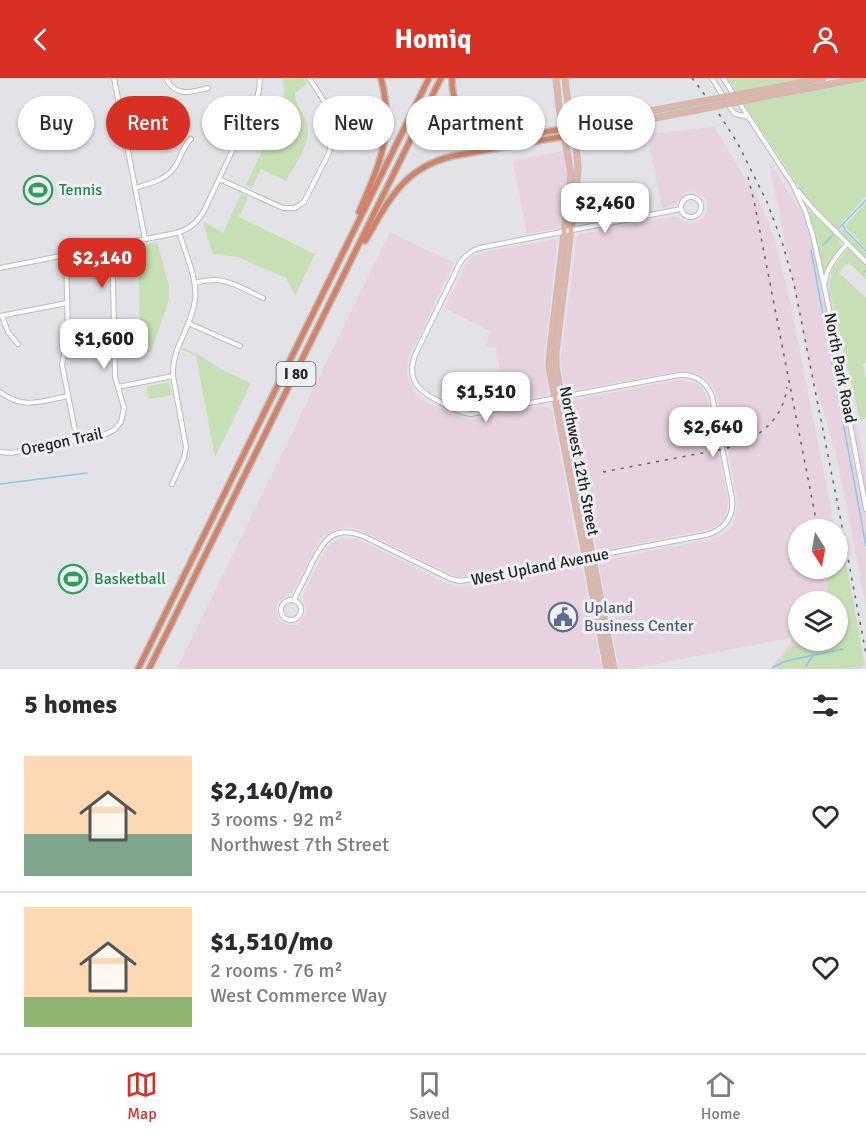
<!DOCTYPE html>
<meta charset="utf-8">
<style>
:root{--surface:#fff;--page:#f2f2f3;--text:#2b2b33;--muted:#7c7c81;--line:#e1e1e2;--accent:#d93025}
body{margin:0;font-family:Signika,sans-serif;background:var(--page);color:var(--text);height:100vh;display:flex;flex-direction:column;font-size:22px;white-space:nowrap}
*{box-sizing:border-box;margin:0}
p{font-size:20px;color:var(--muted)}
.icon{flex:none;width:33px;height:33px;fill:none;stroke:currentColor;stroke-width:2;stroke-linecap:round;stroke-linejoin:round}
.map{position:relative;height:591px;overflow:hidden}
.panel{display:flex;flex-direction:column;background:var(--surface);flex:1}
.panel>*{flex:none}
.banner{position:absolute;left:18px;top:18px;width:831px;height:54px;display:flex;gap:12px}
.needle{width:39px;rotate:169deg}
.controls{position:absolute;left:788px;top:441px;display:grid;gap:12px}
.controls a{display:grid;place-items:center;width:60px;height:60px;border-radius:50%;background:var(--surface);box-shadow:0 2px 4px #0004;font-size:30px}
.price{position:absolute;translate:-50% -51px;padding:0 14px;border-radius:12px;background:#fff;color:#222;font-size:20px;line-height:39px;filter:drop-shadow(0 2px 3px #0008)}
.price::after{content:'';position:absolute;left:50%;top:36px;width:18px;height:14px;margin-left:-9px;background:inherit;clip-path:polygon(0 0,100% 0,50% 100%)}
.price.active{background:var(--accent);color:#fff}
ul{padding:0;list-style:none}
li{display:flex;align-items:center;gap:18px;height:150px;padding:0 24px}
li+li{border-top:2px solid var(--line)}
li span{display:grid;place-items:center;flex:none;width:168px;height:120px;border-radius:0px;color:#555}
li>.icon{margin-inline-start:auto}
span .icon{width:72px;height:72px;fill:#fffc;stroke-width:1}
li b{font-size:26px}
h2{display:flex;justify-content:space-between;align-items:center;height:72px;padding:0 24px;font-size:26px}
.chip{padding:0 21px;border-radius:27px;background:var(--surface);box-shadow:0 2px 4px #0004;font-size:21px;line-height:54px}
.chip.active{background:var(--accent);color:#fff}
header{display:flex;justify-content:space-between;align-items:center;height:78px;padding:0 24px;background:var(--accent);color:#fff;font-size:27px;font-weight:700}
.tabs{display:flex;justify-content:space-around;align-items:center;height:84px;border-top:2px solid var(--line);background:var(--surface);font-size:16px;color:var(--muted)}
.tabs a{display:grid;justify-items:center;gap:3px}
.tabs .active{color:var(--accent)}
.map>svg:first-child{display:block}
.industrial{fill:#e7d2e0;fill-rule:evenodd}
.green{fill:#c6dfb5}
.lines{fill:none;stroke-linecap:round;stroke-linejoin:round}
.stream{stroke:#88c8ec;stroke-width:1.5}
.minor-casing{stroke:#bbbbc0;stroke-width:6}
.major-casing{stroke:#bebebe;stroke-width:7}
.highway-casing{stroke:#bebebe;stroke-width:8}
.minor{stroke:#fff;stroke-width:4}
.major{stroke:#e5b3a4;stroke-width:4.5}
.highway{stroke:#d38167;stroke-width:5}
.rail{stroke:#636366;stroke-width:1.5;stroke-dasharray:3 6;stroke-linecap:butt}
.major-bridge-casing{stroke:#bebebe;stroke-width:7;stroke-linecap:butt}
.major-bridge{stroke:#e5b3a4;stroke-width:4.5}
.labels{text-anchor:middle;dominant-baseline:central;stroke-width:6;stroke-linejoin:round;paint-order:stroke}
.shield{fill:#eff0f4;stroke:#626365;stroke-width:1.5}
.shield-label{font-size:15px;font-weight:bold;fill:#262628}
.leisure-label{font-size:16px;fill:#27864d;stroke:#eff0f4;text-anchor:start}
.street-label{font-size:16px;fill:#262628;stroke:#eff0f4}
.service-label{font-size:16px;fill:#4e5e75;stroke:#eff0f4;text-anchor:start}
</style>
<header><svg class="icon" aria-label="back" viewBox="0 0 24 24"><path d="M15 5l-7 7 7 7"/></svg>Homiq<svg class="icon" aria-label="person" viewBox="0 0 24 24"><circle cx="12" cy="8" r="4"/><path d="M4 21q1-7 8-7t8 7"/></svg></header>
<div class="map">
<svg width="866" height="591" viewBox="0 0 866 591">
<rect width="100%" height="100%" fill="#e2e2e7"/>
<g class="industrial">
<path d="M714 49 758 121 771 150 787 209 835 451 798 452V490H837V462L863 591H770L795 559 631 591H619L599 487 600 484 604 482 713 461 722 457 729 451 734 444 738 424 717 317 712 306 701 297 689 294H675L569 313 564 308 561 287V280L577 158V157L672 139H678L683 144 688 145H695L703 140 707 133V124L703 118 695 113 686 114 674 127 662 130 647 56ZM798 524H837V562H798Z"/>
<polygon points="563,73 568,98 560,148 559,150 527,156 513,83"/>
<polygon points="769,83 795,125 814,150 823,177 866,393 866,528 836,376 810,289"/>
<polygon points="390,154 454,185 409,279 407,292 408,300 414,314 425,323 458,339 471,342 542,328 550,330 552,332 578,475 574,478 460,499 453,497 358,451 348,449 338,451 321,459 295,510 291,515 278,523 276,531 277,540 280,543 288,547 298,547 301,544 306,537 307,532 303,520 304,515 322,478 331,465 345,460 357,461 450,507 459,509 467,508 579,487 582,490 602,591 177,591"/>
<polygon points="555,161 558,163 557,166 544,281 548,313 546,317 506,325 496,270 484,269 491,254 445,230 466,186 472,179 480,175"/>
<polygon points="679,302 692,304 698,307 702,311 708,321 728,424 726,435 724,441 716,448 705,452 604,472 598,471 596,468 568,328 569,325 574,322"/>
</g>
<g class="green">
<path d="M283 0H303L307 6 295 15C294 26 302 32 306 41 314 62 296 85 286 103L261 91 252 110 246 107 266 64 247 55 251 46 270 55C280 34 287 23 283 0Z"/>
<polygon points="726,0 813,0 737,14"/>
<polygon points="866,2 866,118 838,149 840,152 842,151 866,175 866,180 818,132 800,111 744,26"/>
<polygon points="690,28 691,31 580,52 621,41"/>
<polygon points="241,116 248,119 239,139 315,176 295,218 286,200 238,179 213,176 203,146 205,144 223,155"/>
<polygon points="866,125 866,171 845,148"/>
<path d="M812 133C820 141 845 160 840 172 837 179 830 187 825 193L822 191 816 158 809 135Z"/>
<polygon points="157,164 169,208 169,222 151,274 140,274 139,193 134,169"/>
<polygon points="848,171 852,172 866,186 866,201 849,185 847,187 845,186 839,195 866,220 866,285 863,286 866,301 866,340 860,342 829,209 833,190"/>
<polygon points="183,270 197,276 222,292 251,305 215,379 196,278 182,272"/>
<polygon points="169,304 172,317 149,321 146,309"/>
<polygon points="843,469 865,587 843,591 800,591 799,589 788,591 776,591 784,577 798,562 837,562 837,524 826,523 828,508 827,491 837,490 837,470"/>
</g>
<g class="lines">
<g class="stream">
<polyline points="843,147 845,152 866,173"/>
<polyline points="839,150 866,122"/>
<polyline points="823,167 833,157"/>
<polyline points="811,172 866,468"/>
<polyline points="865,193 866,194"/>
<polyline points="0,406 87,395"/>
<polyline points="806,588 812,579"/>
<polyline points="771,591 777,587 786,583 843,571"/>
</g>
<g class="minor-casing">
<g id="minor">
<polyline points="114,0 145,161"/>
<path d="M166 0C176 20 191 14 208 10"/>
<polyline points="712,0 731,31 735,36 749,39"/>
<polyline points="723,0 793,107"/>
<polyline points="123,51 142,47"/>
<polyline points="219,101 283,130 295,130 304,124 329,75 333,54 333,43 328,29 309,0"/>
<polyline points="793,107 806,135 813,158 827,221 866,431"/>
<path d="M135 110C148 106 166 102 174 90 181 81 182 69 191 61"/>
<polyline points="798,113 815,133 866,184"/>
<circle cx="691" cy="129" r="10"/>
<polyline points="66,177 68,257 62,287 77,362"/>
<path d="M0 190 176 155C190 151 198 144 205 131L257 20 259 12 260 0"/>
<path d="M195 205C201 203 207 202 214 202 230 202 248 213 263 220"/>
<path d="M825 205C826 190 837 177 847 166"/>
<polyline points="0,238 67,225"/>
<polyline points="2,238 8,254 18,266"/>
<polyline points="188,245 240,268"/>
<polyline points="118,309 173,298"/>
<path d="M0 314C24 332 41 323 68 318"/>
<polyline points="0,374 11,375 106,356 114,352 121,344 124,330 115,299 113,201 107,169"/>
<path d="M172 406 184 380 186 369 173 298C171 270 192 249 195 222 198 201 185 175 179 154"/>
<circle cx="291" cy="532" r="10"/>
<path d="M294 522C299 510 306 499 311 487 323 463 333 446 363 458L451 501 461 503 706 457C724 452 734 439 732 421L712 318C706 303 695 296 679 297L471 336C461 335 453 330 444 326 421 315 404 303 416 275L460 185C465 177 471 173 479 170L681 131"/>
</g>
</g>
<g class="major-casing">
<g id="major">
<polyline points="556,0 559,29 571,96 550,273 549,289 607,591"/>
<path d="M565 0C567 31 578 62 578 93L556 275V289L614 591"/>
<polyline points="753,14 823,0"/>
<polyline points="757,20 862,0"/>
<path d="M569 25C577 42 595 40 612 39"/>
<polyline points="563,51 603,44 623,38 693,25"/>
<polyline points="573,56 697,32"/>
</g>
</g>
<g class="highway-casing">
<g id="highway">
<path d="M452 0C451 31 474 60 507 60 525 60 545 53 563 51"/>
<path d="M359 134C380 85 395 54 381 0"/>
<path d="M365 163C389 122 403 90 453 78L565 58"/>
<polyline points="138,591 429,0"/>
<polyline points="149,591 441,0"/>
</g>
</g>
<use href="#minor" class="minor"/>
<use href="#major" class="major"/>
<use href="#highway" class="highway"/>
<g class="rail">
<polyline points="692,0 717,33 737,64 767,124 782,164 794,206 840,438 866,576"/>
<polyline points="748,99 754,123 818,452"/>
<path d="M603 394 723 371C755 363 783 344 787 309"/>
</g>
<g class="major-bridge-casing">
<g id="major-bridge">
<polyline points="693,25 753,14"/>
<polyline points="697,32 757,20"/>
</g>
</g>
<use href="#major-bridge" class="major-bridge"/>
</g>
<defs>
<g id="stadium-ring" transform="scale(1.5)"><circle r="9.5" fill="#eff0f4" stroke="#2e9e5b" stroke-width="1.5"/><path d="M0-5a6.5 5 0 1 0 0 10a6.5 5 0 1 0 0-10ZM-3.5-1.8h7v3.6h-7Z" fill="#2e9e5b"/></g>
<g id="civic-ring" transform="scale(1.5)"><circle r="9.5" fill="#eff0f4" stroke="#5c6f8a" stroke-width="1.5"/><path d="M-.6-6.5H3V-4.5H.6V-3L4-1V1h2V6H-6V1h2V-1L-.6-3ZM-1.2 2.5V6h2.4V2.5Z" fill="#5c6f8a"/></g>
</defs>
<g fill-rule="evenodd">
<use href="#stadium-ring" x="38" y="112"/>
<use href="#stadium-ring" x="73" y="501"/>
<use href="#civic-ring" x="563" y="539"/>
</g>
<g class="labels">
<rect class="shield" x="276.5" y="284" width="39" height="24" rx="4.5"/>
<g class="shield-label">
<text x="296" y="296">I 80</text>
</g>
<g class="leisure-label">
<text x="59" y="112">Tennis</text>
<text x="94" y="501">Basketball</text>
</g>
<g class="street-label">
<text transform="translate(840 290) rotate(79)">North Park Road</text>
<text transform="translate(62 364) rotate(-12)">Oregon Trail</text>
<text transform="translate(579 383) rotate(79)">Northwest 12th Street</text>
<text transform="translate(540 489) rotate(-11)">West Upland Avenue</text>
</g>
<g class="service-label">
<text x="584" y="530">Upland<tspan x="584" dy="18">Business Center</tspan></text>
</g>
</g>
</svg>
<div class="controls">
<a><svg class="needle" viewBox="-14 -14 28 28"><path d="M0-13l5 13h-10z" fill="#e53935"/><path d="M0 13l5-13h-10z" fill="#7c7c81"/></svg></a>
<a><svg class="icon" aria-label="layers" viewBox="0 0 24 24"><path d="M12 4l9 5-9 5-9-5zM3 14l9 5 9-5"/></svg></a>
</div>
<b class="price" style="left:605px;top:156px">$2,460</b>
<b class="price active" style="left:102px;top:211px">$2,140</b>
<b class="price" style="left:104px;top:292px">$1,600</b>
<b class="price" style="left:486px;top:345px">$1,510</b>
<b class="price" style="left:713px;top:380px">$2,640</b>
<div class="banner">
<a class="chip">Buy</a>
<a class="chip active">Rent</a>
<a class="chip">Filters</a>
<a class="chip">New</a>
<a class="chip">Apartment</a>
<a class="chip">House</a>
</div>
</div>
<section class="panel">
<h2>5 homes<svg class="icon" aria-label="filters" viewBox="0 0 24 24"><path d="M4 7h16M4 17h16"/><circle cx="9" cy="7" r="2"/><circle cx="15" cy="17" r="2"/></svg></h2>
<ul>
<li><span style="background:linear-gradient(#ffd9b3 65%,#7fa58c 0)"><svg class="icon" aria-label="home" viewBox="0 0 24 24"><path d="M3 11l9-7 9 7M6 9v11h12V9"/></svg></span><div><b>$2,140/mo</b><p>3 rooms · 92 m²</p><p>Northwest 7th Street</p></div><svg class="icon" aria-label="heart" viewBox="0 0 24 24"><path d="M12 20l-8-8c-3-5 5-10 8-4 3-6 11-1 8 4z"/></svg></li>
<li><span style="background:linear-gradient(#ffd9b3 75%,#8fb573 0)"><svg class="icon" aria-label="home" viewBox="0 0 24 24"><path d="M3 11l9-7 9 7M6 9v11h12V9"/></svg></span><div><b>$1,510/mo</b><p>2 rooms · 76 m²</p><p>West Commerce Way</p></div><svg class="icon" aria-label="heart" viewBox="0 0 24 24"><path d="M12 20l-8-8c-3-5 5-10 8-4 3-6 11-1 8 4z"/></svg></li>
</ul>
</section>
<nav class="tabs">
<a class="active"><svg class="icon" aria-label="map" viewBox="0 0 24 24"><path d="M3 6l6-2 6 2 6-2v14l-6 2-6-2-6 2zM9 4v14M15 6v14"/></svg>Map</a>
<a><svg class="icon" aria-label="saved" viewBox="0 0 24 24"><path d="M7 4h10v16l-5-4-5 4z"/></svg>Saved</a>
<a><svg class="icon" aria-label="home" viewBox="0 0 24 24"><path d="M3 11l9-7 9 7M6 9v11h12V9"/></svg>Home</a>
</nav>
